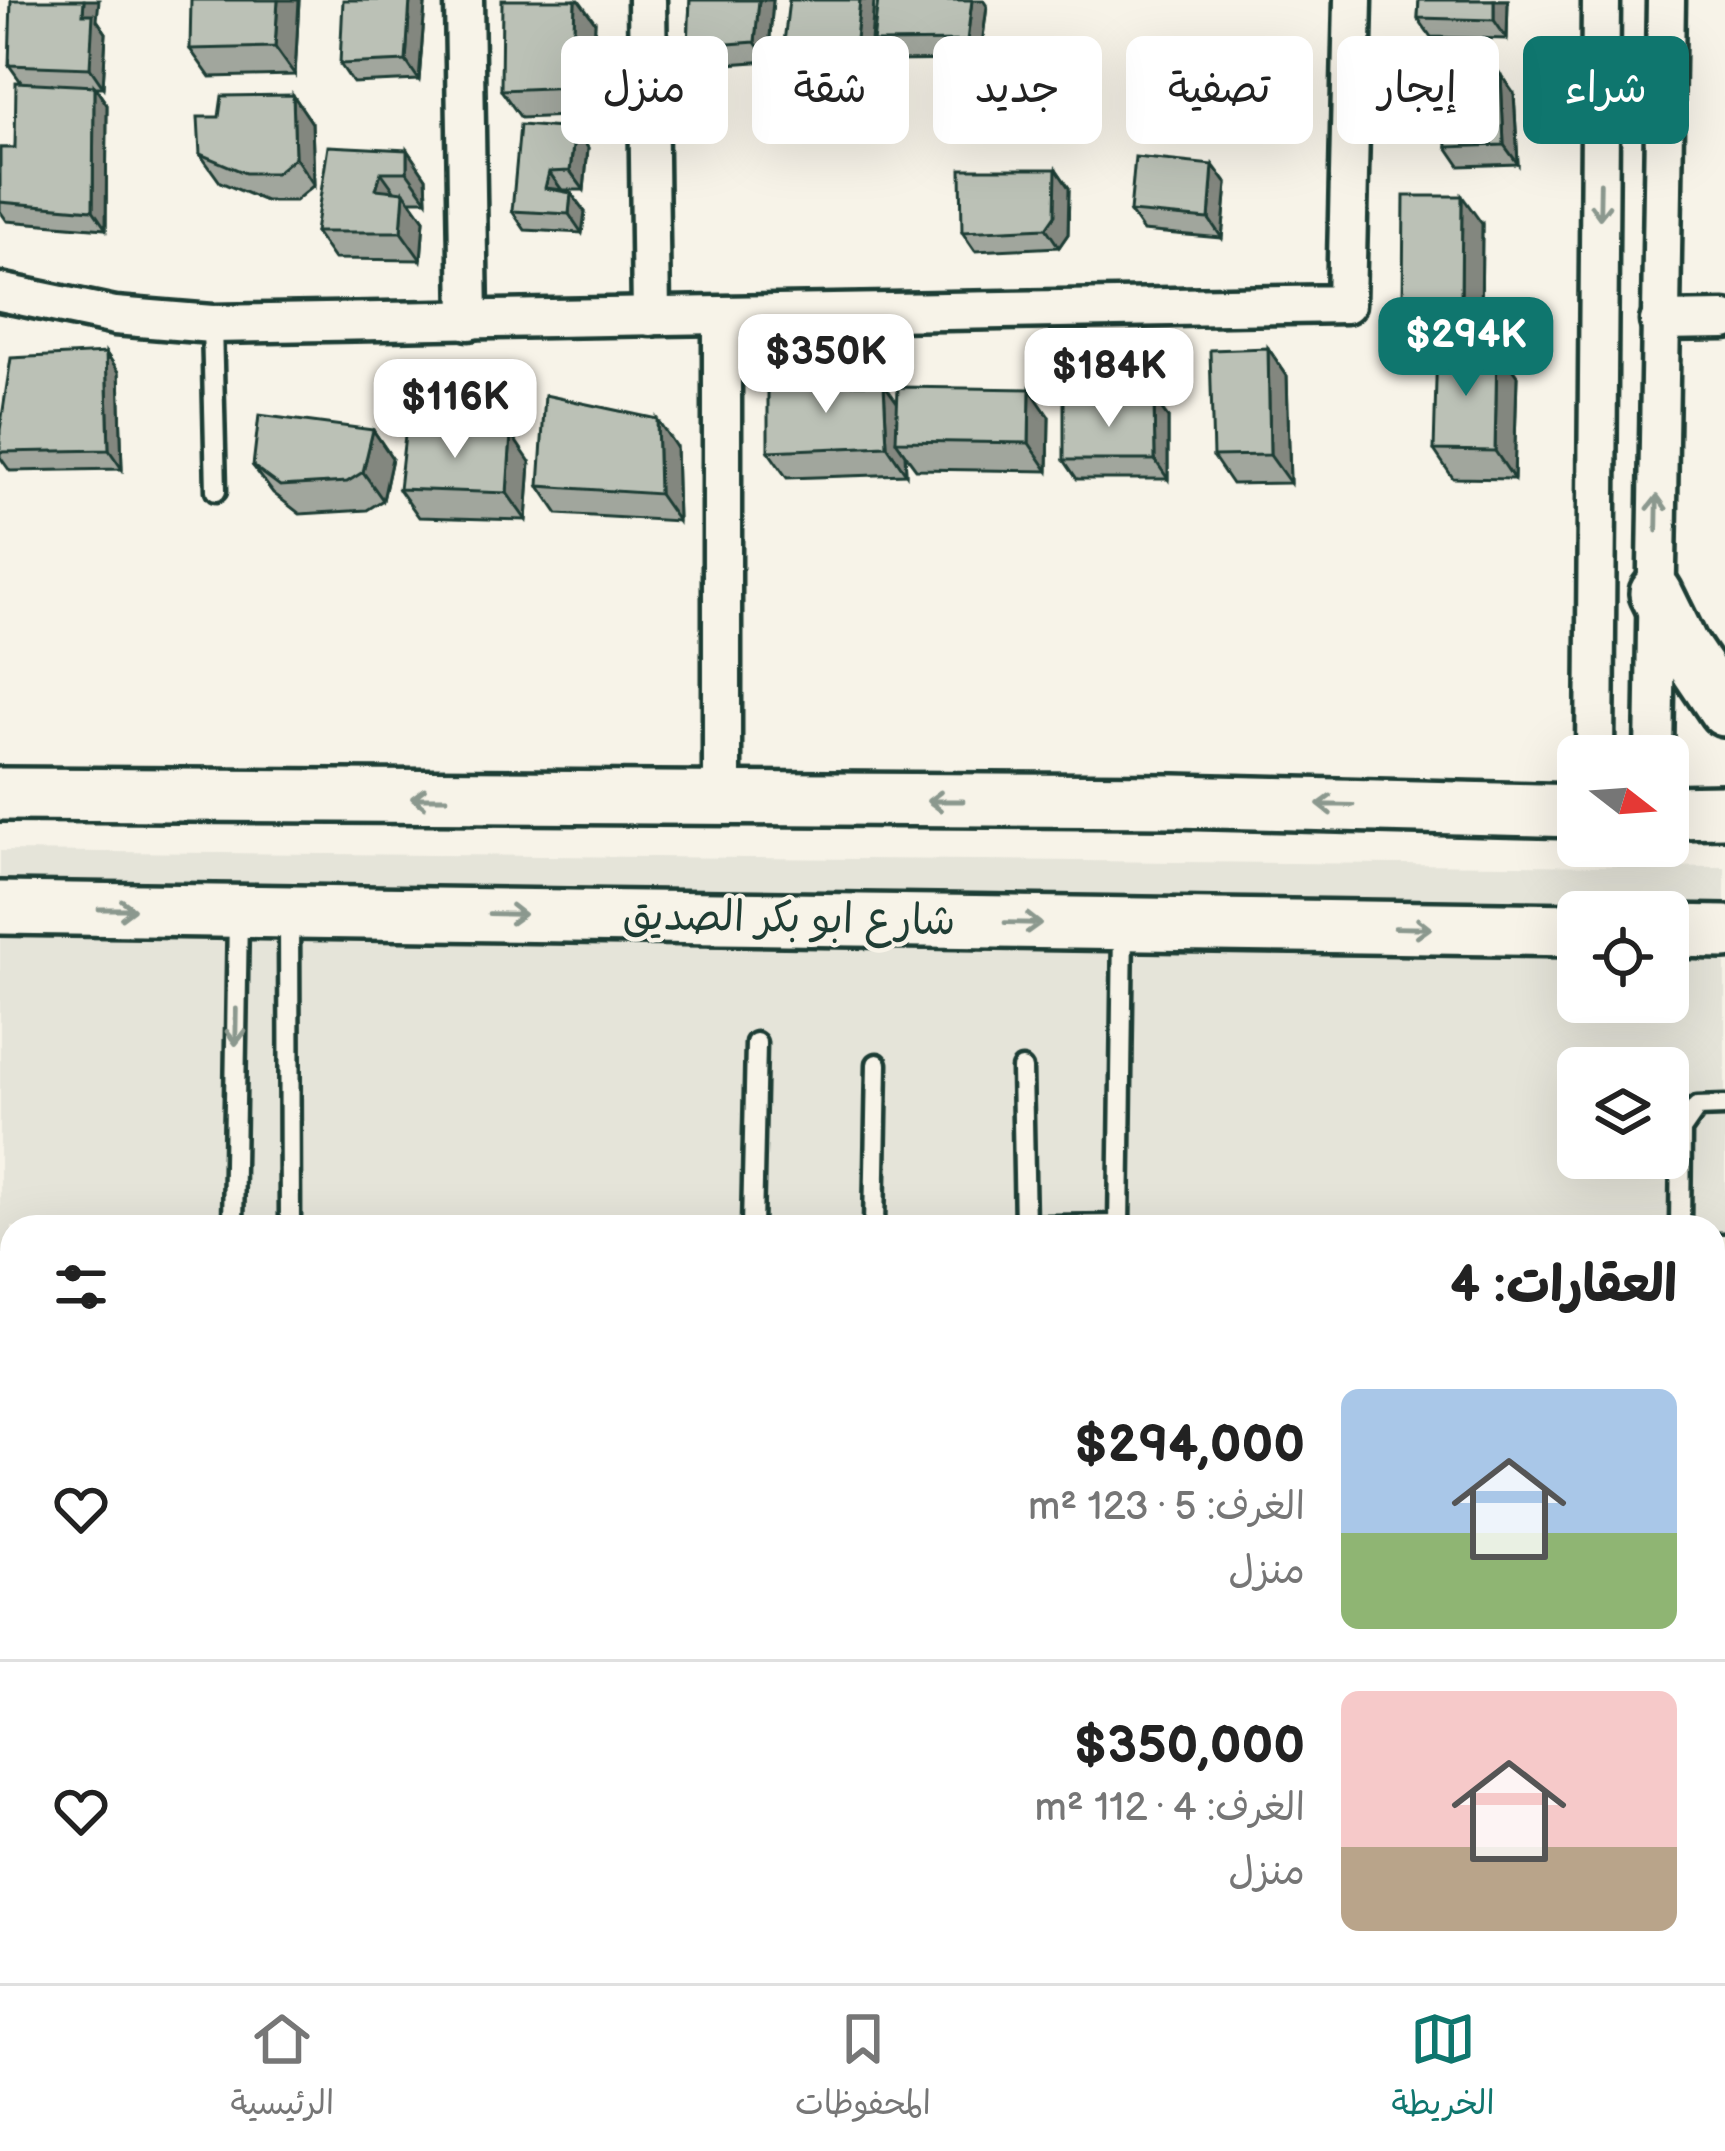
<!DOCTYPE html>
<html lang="ar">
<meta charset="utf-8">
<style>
:root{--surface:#fff;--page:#f2f2f2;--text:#222;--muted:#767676;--line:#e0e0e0;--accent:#0f766e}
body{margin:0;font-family:"Balsamiq Sans","Playpen Sans Arabic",sans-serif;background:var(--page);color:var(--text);direction:rtl;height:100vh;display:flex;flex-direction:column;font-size:45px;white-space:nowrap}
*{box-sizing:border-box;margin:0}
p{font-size:39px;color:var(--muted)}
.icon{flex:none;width:66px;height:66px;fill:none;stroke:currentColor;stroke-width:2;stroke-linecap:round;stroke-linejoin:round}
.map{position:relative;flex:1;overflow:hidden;direction:ltr}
.panel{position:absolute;left:0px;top:1215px;width:1725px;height:768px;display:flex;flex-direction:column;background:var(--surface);border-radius:36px 36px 0 0;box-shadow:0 12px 48px #0002;direction:rtl}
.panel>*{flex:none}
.top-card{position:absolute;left:36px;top:36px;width:1653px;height:108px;direction:rtl;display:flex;gap:24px}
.needle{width:78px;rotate:107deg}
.fabs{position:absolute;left:1557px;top:735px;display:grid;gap:24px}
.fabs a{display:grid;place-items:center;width:132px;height:132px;border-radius:18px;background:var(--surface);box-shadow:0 12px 48px #0002;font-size:60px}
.price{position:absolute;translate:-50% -102px;padding:0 27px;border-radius:24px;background:#fff;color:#222;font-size:39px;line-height:78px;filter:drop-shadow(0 3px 6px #0008)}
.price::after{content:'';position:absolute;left:50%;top:72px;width:36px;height:27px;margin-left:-18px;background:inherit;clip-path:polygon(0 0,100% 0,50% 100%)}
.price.selected{background:var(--accent);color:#fff}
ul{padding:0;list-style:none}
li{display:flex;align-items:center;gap:36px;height:300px;padding:0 48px}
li+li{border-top:3px solid var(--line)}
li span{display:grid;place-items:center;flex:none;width:336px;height:240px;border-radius:18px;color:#555}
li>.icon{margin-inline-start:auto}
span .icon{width:144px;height:144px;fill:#fffc;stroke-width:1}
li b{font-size:51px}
h2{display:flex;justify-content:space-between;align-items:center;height:144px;padding:0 48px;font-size:51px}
.chip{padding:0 42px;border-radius:18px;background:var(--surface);box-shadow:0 12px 48px #0002;font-size:42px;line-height:108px}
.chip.selected{background:var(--accent);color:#fff}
.menu{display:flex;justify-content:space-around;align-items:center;height:168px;border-top:3px solid var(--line);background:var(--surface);font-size:33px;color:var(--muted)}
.menu a{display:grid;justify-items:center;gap:6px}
.menu .selected{color:var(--accent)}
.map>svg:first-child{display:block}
.built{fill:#e5e4d9;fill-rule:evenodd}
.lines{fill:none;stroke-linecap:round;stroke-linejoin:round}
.service-casing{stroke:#1f3d34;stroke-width:27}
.minor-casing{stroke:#1f3d34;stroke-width:45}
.secondary-casing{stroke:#1f3d34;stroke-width:60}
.service{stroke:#f7f3e8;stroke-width:18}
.minor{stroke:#f7f3e8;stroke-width:36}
.secondary{stroke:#f7f3e8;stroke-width:51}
.wall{fill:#a1a69d;stroke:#1f3d34;stroke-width:3}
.shaded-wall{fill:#83877f;stroke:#1f3d34;stroke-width:3}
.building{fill:#bbc1b6;stroke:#1f3d34;stroke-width:3}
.oneway{stroke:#8b988e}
.labels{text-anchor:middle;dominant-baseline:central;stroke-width:9;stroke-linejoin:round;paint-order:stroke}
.street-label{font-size:42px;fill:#1f3d34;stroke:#f7f3e8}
</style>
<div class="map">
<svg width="1725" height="1983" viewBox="0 0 1725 1983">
<rect width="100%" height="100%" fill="#f7f3e8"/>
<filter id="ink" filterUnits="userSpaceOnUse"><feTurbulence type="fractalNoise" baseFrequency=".00833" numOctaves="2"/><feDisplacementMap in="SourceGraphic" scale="24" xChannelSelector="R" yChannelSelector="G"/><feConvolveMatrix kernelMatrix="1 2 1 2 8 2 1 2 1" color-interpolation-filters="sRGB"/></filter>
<g filter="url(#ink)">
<path class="built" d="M0 851 1725 867V1983H0ZM1578 912H1668V1002H1578ZM1578 1068H1668V1158H1578ZM12 1227H1713V1971H12Z"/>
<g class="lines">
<g class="service-casing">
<g id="service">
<polyline points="212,324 216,491"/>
<polyline points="289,914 290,1227"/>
<polyline points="1022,1069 1025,1226"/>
<polyline points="233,1227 238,915"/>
<polyline points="752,1227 756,1043"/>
<polyline points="874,1227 877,1064"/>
<polyline points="978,1227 1119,1225"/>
<polyline points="1119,1227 1123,929"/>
<polyline points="1680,1227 1681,1130 1697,1107 1725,1106"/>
<polyline points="1713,1244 1725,1244"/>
<polyline points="1713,1572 1725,1572"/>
<polyline points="0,1625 12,1625"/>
<polyline points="1713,1641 1725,1641"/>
<polyline points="0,1674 12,1674"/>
<polyline points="1713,1691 1725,1691"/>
</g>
</g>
<g class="minor-casing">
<g id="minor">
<polyline points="464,0 469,321"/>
<polyline points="647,0 651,317"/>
<polyline points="0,292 115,316 212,324 1346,304 1353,0"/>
<polyline points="1659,321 1725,320"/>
<polyline points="1595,756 1601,0"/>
<polyline points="1654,756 1666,0"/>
<polyline points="722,800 722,316"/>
</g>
</g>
<g class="secondary-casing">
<g id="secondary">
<polyline points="1656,593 1682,646 1725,710"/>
<polyline points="0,794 1175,801 1578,811"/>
<polyline points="1668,812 1725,811"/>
<polyline points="0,908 1578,930"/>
<polyline points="1668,931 1725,932"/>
</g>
</g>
<use href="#service" class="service"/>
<use href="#minor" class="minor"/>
<use href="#secondary" class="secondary"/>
</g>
<g class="wall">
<polygon points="299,0 295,75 210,77 190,49"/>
<polygon points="690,0 773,0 768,61 701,66 688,47"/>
<polygon points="874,0 869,68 796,70 783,51"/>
<polygon points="1419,0 1508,0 1507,39 1431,37 1418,18"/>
<polygon points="425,5 419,80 353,83 340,64"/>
<polygon points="987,6 980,60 886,61 873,42"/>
<polygon points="97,20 106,33 103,87 95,87 107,105 106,229 7,221 0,211 0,148 15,148 21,82 9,65"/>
<polygon points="595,22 591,115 521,118 501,90"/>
<polygon points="1242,75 1236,134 1142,123 1129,104"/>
<polygon points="1514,94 1518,164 1460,166 1447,147"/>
<polygon points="293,95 312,123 314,185 295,201 265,201 220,182 200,154 219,117"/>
<polygon points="575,129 588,148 584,190 562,190 585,212 582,233 525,230 512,211"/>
<polygon points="407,150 426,178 427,200 410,200 424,220 421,260 334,259 315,232"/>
<polygon points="1056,169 1069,188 1068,234 1059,247 975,251 962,232"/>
<polygon points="1227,184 1222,238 1143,231 1130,212"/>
<polygon points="1482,224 1481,329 1423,329 1403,301"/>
<polygon points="1268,348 1287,376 1290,483 1232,484 1213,456"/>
<polygon points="1497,348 1517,376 1514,479 1453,478 1434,450"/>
<polygon points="106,353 119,372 122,469 10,471 0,457 0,430"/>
<polygon points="897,403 1049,417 1048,471 916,469 905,454 906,474 787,478 768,451"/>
<polygon points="1168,418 1168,479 1077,479 1064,460"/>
<polygon points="373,430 392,458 383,500 367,510 300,514 273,493 253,466"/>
<polygon points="676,447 678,521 558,514 539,486"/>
<polygon points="530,462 526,520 419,517 399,489"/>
<polygon points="0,1255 12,1256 12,1462 0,1462"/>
</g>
<g class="shaded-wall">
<polygon points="84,0 99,0 97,20 106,33 103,87 90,68 83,14"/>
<polygon points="278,0 299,0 295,75 275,47"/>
<polygon points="410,0 421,0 425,5 419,80 406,61"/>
<polygon points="575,0 579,0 595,22 591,115 572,87"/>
<polygon points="759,0 773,0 768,61 755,42"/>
<polygon points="860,0 874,0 869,68 855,49"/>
<polygon points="972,0 983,0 987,6 980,60 967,41"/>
<polygon points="1494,0 1508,0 1507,39 1494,20"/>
<polygon points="1229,56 1242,75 1236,134 1222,115"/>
<polygon points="1501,75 1514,94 1518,164 1504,145"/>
<polygon points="94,86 107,105 106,229 93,210"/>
<polygon points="293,95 312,123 314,185 295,157"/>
<polygon points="575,129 588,148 584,190 570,171"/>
<polygon points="407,150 426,178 427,200 407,172"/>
<polygon points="1213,165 1227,184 1222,238 1209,219"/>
<polygon points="1056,169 1069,188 1068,234 1059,247 1046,228"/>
<polygon points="381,172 401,200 376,189"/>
<polygon points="549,172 562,190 545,188"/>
<polygon points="404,192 424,220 421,260 401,232"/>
<polygon points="571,193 585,212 582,233 569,214"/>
<polygon points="1462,196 1482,224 1481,329 1461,302"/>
<polygon points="1268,348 1287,376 1290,483 1270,455"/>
<polygon points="1497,348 1517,376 1514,479 1495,451"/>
<polygon points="106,353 119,372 122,469 109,450"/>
<polygon points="884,384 904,412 896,441 905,454 906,474 887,446"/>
<polygon points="1030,389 1049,417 1048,471 1029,443"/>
<polygon points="1154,399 1168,418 1168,479 1155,460"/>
<polygon points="657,419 676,447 678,521 659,494"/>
<polygon points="373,430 392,458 383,500 363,472"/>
<polygon points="511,434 530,462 526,520 507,493"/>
</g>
<g class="building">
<polygon points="11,0 84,0 83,14 93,14 90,68 9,65"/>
<polygon points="191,0 278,0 275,47 190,49"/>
<polygon points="343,0 410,0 406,61 340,64"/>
<polygon points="502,0 575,0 572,87 501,90"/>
<polygon points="690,0 759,0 755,42 688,47"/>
<polygon points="789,0 860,0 855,49 783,51"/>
<polygon points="878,0 972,0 967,41 873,42"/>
<polygon points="1419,0 1494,0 1494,20 1418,18"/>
<polygon points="1137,44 1229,56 1222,115 1129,104"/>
<polygon points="1501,75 1504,145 1447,147 1443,78"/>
<polygon points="16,82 94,86 93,210 0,202 0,148 15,148"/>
<polygon points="293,95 295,157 276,173 245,173 200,154 198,117 219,117 222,96"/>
<polygon points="520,125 575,129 570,171 549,172 545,188 571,193 569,214 512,211"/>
<polygon points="328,146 407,150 407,172 381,172 376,189 404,192 401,232 315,232"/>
<polygon points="1135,157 1213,165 1209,219 1130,212"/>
<polygon points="961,169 1056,169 1055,215 1046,228 962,232"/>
<polygon points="1404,196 1462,196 1461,302 1403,301"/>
<polygon points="1437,346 1497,348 1495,451 1434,450"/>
<polygon points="1268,348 1270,455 1213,456 1210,350"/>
<polygon points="106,353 109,450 0,452 0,430 11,358"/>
<polygon points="768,384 884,384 887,446 768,451"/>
<polygon points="898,387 1030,389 1029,443 896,441"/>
<polygon points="545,395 657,419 659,494 539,486"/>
<polygon points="1064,399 1154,399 1155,460 1064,460"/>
<polygon points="259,415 373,430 363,472 347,482 280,486 253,466"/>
<polygon points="406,426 511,434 507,493 399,489"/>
<polygon points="0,1255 12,1256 10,1321 12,1321 12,1412 0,1412"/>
<polygon points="1719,1288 1725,1288 1725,1358 1718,1358"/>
<polygon points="1720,1468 1725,1468 1725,1519 1719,1519"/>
</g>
<defs><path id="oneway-shaft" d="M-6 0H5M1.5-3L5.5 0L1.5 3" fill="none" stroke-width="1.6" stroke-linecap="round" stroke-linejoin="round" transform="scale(3)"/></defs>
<g class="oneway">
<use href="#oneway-shaft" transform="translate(1600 201) rotate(91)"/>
<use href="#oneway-shaft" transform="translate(1657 513) rotate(-89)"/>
<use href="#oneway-shaft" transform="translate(429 798) rotate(-180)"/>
<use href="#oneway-shaft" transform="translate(945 801) rotate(-180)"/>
<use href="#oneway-shaft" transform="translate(1335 805) rotate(-179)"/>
<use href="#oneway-shaft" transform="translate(117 909)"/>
<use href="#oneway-shaft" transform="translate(507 914) rotate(1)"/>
<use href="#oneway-shaft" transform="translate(1023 923) rotate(1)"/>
<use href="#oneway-shaft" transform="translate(1413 928) rotate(1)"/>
<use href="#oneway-shaft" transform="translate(236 1027) rotate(91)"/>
</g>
</g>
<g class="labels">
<g class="street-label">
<text transform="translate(789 919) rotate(1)">شارع ابو بكر الصديق</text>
</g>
</g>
</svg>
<div class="fabs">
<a><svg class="needle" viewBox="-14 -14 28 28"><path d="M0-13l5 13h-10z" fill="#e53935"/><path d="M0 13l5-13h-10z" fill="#767676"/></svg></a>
<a><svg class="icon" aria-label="locate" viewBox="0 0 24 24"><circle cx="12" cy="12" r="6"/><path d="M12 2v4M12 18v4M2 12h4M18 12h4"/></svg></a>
<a><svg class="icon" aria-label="layers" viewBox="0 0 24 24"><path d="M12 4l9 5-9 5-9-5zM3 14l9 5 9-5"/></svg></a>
</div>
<b class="price selected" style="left:1466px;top:399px">$294K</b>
<b class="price" style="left:826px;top:416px">$350K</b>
<b class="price" style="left:1109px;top:430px">$184K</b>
<b class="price" style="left:455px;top:461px">$116K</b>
<div class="top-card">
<a class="chip selected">شراء</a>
<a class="chip">إيجار</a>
<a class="chip">تصفية</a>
<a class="chip">جديد</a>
<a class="chip">شقة</a>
<a class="chip">منزل</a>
</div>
<section class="panel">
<h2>العقارات: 4<svg class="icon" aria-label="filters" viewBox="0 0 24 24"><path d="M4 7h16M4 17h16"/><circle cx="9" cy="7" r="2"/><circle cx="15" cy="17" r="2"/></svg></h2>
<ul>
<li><span style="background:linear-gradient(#a9c7e8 60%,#8fb573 0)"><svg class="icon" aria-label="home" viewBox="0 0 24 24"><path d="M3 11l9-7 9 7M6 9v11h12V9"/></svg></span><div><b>$294,000</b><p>الغرف: 5 · 123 m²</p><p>منزل</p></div><svg class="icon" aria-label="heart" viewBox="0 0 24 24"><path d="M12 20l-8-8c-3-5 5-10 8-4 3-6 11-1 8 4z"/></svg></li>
<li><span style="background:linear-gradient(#f6c9c9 65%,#b9a48a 0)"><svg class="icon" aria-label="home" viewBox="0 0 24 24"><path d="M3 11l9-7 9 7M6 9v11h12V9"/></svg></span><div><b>$350,000</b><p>الغرف: 4 · 112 m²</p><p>منزل</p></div><svg class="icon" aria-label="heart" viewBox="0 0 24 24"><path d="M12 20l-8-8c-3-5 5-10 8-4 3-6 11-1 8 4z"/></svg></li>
</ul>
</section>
</div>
<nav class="menu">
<a class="selected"><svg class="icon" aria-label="map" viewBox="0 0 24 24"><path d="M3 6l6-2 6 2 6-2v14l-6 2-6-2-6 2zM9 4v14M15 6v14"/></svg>الخريطة</a>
<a><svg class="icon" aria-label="saved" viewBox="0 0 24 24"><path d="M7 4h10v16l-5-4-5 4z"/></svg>المحفوظات</a>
<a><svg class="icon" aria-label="home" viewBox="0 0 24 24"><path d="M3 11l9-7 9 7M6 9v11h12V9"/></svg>الرئيسية</a>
</nav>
